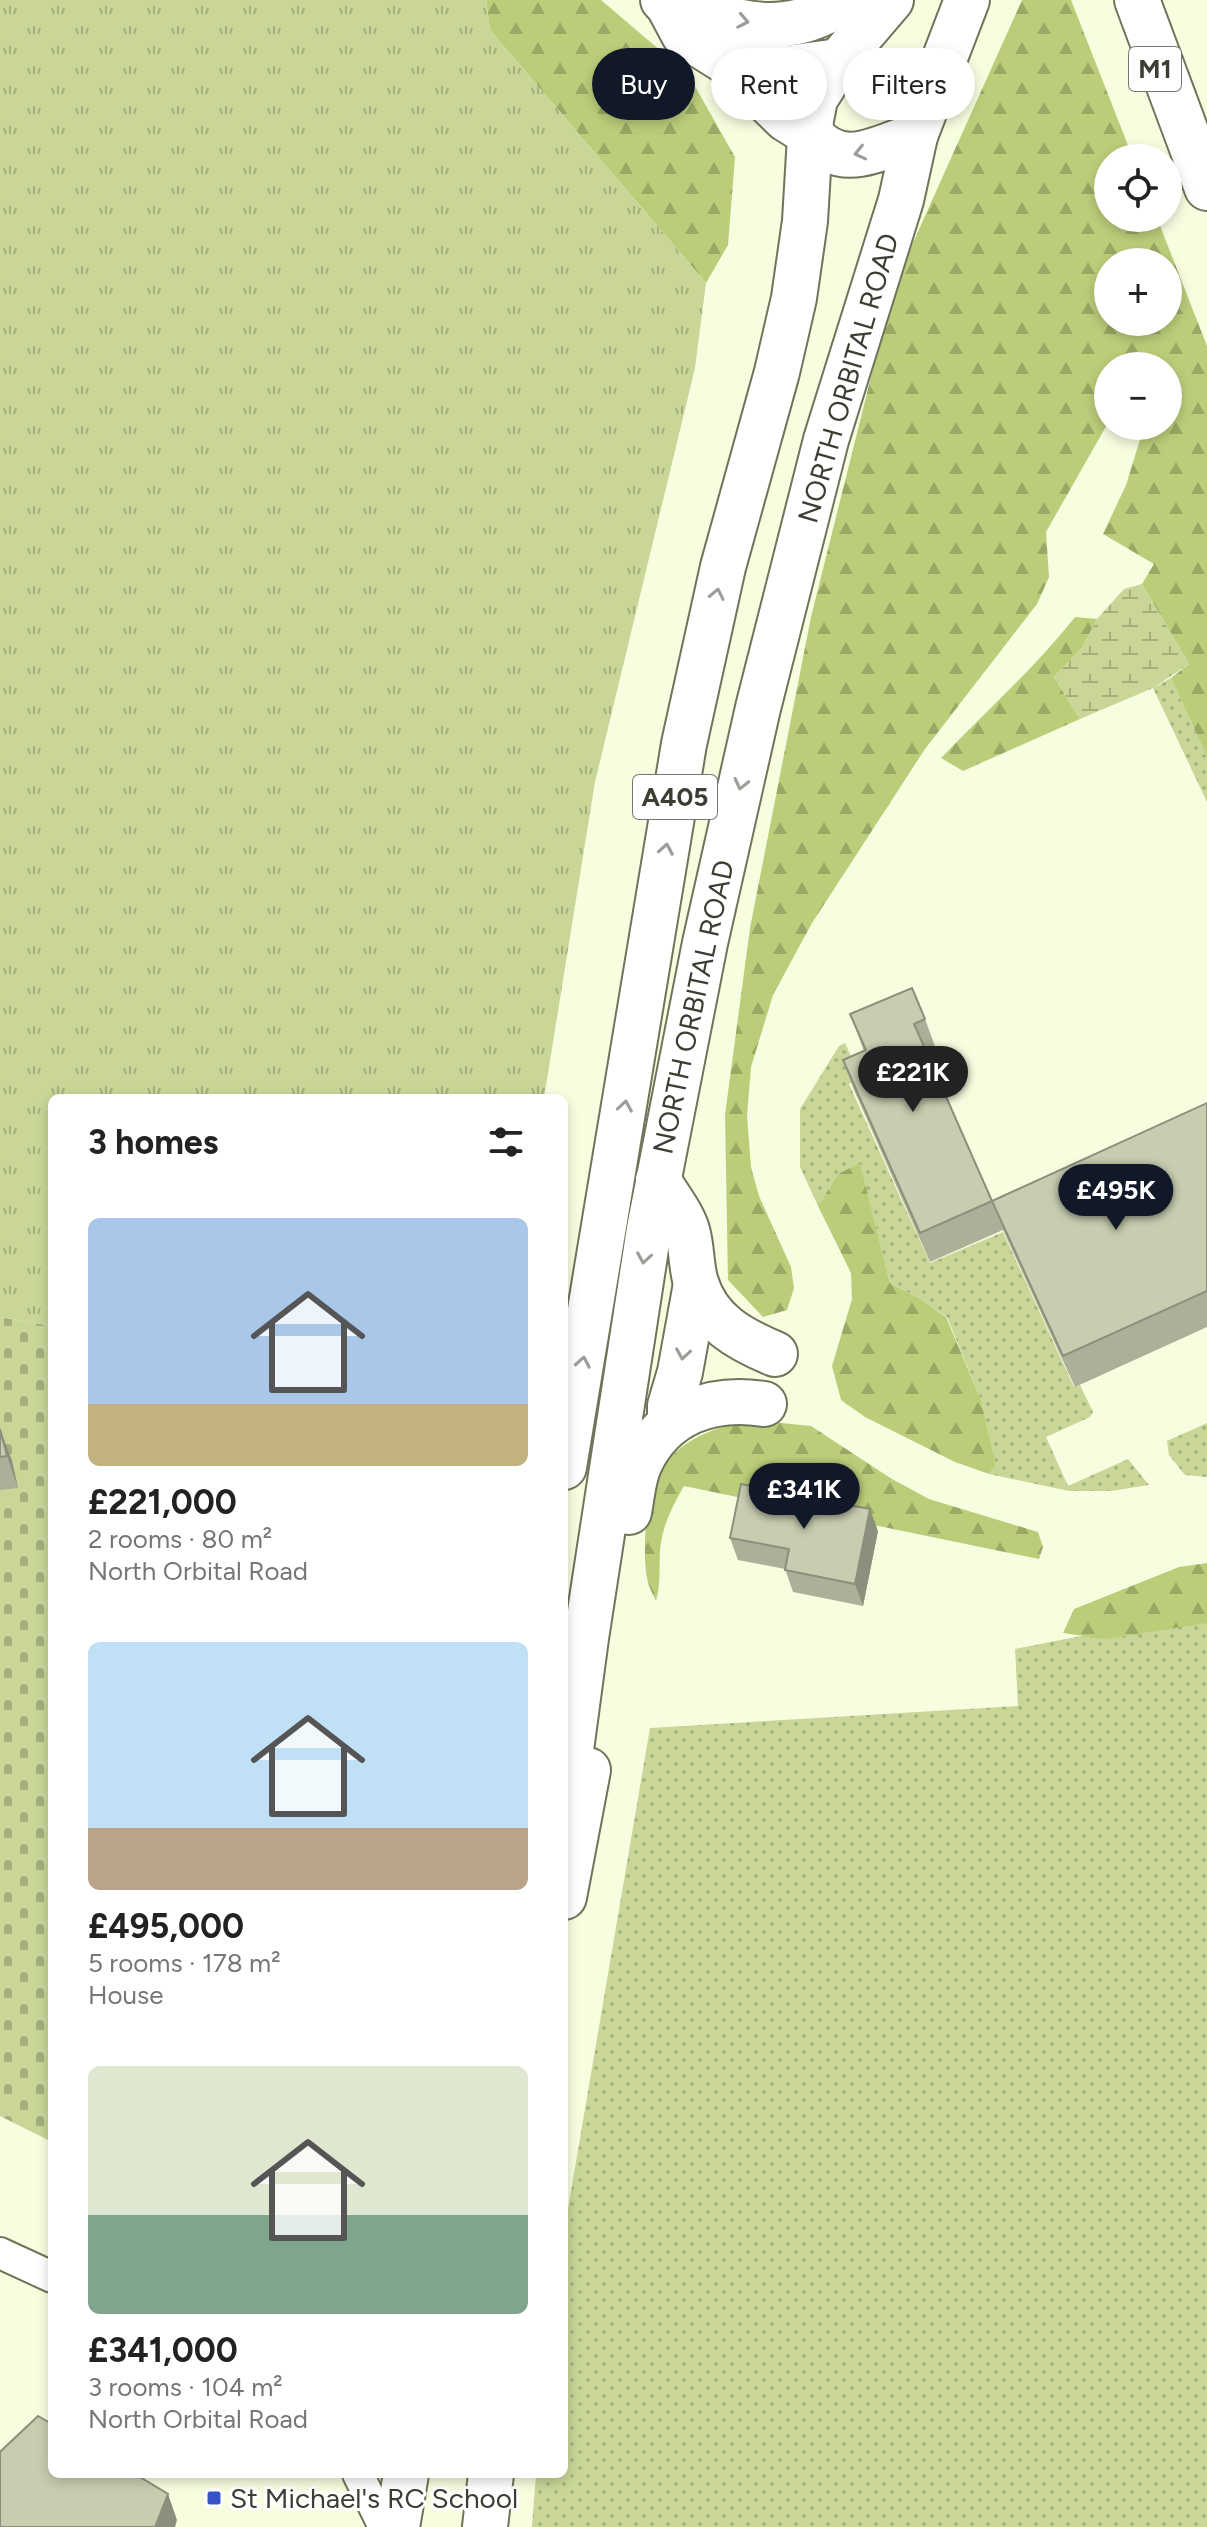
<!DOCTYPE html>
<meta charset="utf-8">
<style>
:root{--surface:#fff;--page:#f6f6f6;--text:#222;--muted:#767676;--accent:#111827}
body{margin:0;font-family:Figtree,sans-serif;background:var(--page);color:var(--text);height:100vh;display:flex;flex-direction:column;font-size:30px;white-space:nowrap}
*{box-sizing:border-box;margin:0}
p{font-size:26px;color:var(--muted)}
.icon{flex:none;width:44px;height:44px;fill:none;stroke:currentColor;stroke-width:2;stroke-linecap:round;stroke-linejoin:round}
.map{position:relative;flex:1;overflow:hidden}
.panel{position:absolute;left:48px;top:1094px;width:520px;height:1384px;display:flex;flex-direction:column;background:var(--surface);border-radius:12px;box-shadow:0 4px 12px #0003}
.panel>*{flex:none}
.guide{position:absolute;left:592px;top:48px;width:494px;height:72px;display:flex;gap:16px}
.tools{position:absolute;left:1094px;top:144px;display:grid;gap:16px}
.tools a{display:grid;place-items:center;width:88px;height:88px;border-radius:50%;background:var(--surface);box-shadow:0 4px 12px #0003;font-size:40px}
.price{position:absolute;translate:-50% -68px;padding:0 18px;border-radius:28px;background:var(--accent);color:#fff;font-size:26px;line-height:52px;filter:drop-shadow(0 2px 4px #0008)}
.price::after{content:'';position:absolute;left:50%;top:48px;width:24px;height:18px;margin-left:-12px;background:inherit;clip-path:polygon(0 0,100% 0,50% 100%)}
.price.active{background:#222;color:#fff}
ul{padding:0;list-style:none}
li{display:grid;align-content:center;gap:16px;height:424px;padding:0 40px}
li span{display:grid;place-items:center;height:248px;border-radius:12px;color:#555}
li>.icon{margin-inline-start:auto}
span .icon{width:144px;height:144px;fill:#fffc;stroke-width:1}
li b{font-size:34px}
h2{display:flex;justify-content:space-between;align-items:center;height:96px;padding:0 40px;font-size:34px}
.pill{padding:0 28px;border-radius:36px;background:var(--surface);box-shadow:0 4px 12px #0003;font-size:28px;line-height:72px}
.pill.active{background:var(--accent);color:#fff}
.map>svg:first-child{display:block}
.grass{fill:url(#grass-dots)}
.forest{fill:url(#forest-firs);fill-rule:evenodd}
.wetland{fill:url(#wetland-marsh)}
.cemetery{fill:url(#cemetery-stones)}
.park{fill:url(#park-tufts)}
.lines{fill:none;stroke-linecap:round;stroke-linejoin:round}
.minor-casing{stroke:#6f755b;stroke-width:34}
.trunk-casing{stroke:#6f755b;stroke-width:48}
.motorway-casing{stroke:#6f755b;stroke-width:48}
.minor{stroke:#fff;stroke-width:30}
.trunk{stroke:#fff;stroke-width:44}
.motorway{stroke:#fff;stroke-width:44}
.wall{fill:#abb098}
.shaded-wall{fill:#8b907c}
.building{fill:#c7cdb1;stroke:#8b907c;stroke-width:2}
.oneway{stroke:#9d9e99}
.poi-dot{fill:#3754c6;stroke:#fff;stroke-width:3}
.labels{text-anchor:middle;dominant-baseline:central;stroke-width:6;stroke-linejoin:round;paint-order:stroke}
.shield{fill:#fff;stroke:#767870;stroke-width:2}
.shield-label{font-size:26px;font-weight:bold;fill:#3b3e33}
.street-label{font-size:28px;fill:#3b3e33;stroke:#fff}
.poi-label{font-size:28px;fill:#3b3e33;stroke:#fff;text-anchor:start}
</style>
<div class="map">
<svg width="1207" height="2527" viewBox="0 0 1207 2527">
<defs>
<pattern id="grass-dots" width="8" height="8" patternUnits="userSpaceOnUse" patternTransform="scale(2)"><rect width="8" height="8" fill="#c9d698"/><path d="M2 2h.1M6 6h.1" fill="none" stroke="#a4af7d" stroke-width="1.8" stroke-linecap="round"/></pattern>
<pattern id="forest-firs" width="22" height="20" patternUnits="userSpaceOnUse" patternTransform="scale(2)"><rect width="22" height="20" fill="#bccd7a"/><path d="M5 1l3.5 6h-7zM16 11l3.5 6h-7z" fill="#9aa865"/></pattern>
<pattern id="wetland-marsh" width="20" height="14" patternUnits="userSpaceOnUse" patternTransform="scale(2)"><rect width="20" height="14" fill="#c9d698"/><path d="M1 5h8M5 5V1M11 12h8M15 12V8" fill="none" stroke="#a4af7d"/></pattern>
<pattern id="cemetery-stones" width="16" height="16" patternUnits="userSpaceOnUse" patternTransform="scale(2)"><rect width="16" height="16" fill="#c9d698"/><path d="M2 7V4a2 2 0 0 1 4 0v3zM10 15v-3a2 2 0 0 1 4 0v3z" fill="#a4af7d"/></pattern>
<pattern id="park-tufts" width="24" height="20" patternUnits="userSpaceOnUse" patternTransform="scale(2)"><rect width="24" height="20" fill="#c9d698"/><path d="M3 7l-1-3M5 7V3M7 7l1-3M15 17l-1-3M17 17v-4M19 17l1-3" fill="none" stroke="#a4af7d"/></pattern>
</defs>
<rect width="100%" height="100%" fill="#f7fee0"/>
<g class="grass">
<polygon points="1171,678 1207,757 1207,802 1153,688"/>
<polygon points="845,1043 861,1078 849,1084 930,1263 1003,1232 1074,1387 1080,1385 1093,1412 1090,1417 1046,1437 1068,1486 1128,1459 1149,1485 1111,1491 1069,1491 989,1474 996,1465 981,1400 947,1317 921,1299 890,1283 860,1164 838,1174 818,1206 800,1167 800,1109 839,1046"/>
<polygon points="1207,1423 1207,1477 1185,1475 1169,1455 1167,1441"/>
<polygon points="1207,1593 1207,2527 532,2527 536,2474 564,2474 564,2232 650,1728 1018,1706 1015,1649 1122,1628"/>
</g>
<g class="forest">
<polygon points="486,0 601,0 688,74 735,157 728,245 706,283 490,30"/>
<path d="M1022 0H1071L1133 158H1108V218H1157L1207 346V757L1171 678 1189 664 1142 584 1154 564 1103 534 1126 485 1142 433 1130 426H1168V366H1108V423L1046 532 1049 577 1037 604 925 749 812 923 773 995 751 1067 747 1116 751 1167 759 1196 791 1267 794 1288 787 1310 763 1317 728 1280 725 1115 750 928 811 617 894 285ZM1108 262H1168V322H1108Z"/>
<path d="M1075 617 1097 619 1082 648 1054 677 1080 719 963 771 941 758C986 711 1035 668 1075 617Z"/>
<polygon points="860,1163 890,1283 921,1299 946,1317 981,1400 996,1465 989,1474 955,1462 865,1417 841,1400 832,1366 852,1299 851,1273 818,1206 838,1174"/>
<path d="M753 1420 811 1426 892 1479 929 1499 1038 1532 1043 1547 1039 1559 684 1486C672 1507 662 1526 660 1551 659 1568 661 1584 656 1601 653 1594 648 1586 647 1578 642 1553 646 1495 658 1473 678 1440 718 1425 753 1420Z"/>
<polygon points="1207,1563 1207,1623 1105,1639 1063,1633 1074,1609 1179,1567"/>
</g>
<polygon class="wetland" points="1142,584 1189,664 1153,688 1080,719 1054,677 1082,648 1097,619 1124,589"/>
<polygon class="cemetery" points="0,1317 52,1326 52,2142 0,2116"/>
<polygon class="park" points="0,0 486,0 490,30 706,283 695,368 595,782 544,1098 52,1098 52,1326 0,1317"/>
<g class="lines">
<g class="minor-casing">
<g id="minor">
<polyline points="0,2253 52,2277"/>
<polyline points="358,2474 384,2527"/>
</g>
</g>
<g class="trunk-casing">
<g id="trunk">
<path d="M810 134C843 172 874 149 915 136"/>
<path d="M658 1180C667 1196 684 1216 688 1234 692 1250 691 1267 696 1283 708 1322 739 1339 775 1354"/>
<polyline points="670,1424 670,1406 680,1372 696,1284"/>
<polyline points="564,1467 684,744 723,567 777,372 794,298 805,221 811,120 815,99 839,61 891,0"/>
<path d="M629 1512C632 1497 633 1478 640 1463 664 1412 712 1396 764 1404"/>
<polyline points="564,1802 586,1638 649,1229 705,943 758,708 826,440 901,200 915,136 967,0"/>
<polyline points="564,1897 588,1770"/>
<polyline points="397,2527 406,2474"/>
<polyline points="485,2527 491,2474"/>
</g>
</g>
<g class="motorway-casing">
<g id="motorway">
<polyline points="663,0 668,5 684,35 727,62 786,119 810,134"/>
<polyline points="1137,0 1207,188"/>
<path d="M668 5C678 6 689 6 700 7 708 9 715 14 723 17 764 31 809 27 844 0"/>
<polyline points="727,62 787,68 839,61"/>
</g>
</g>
<use href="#minor" class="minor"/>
<use href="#trunk" class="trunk"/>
<use href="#motorway" class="motorway"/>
</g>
<g class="wall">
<polygon points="850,1014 925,1019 936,1049 926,1053 992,1201 1207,1103 1207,1327 1075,1387 1003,1230 930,1262 854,1090 843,1060 864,1051"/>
<polygon points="0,1429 12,1461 18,1488 0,1490"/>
<polygon points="878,1531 863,1606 793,1592 785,1569 738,1560 730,1538"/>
</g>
<g class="shaded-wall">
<polygon points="0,1429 12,1461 18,1488 7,1456"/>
<polygon points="870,1509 878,1531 863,1606 855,1584"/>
<polygon points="168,2494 177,2520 175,2527 155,2527"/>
</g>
<g class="building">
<polygon points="912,988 925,1019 914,1024 992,1201 920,1233 843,1060 866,1050 850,1014"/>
<polygon points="1207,1103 1207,1291 1063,1356 992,1201"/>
<polygon points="0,1429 7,1456 0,1457"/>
<polygon points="741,1484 870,1509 855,1584 785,1570 789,1549 730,1538"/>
<polygon points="38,2416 52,2424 52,2474 135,2474 168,2494 155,2527 0,2527 0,2452"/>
</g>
<defs><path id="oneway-chevron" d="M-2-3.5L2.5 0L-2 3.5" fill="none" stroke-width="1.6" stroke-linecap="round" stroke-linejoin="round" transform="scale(2)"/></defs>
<g class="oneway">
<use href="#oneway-chevron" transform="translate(743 21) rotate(11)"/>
<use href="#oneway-chevron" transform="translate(860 153) rotate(167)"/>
<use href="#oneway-chevron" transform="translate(717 594) rotate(-78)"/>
<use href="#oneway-chevron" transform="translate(741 784) rotate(103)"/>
<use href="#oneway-chevron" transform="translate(666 849) rotate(-80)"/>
<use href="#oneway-chevron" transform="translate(625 1106) rotate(-81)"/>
<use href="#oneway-chevron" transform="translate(644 1258) rotate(99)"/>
<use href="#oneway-chevron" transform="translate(683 1354) rotate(99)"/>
<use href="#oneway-chevron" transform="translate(583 1362) rotate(-80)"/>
</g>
<rect class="poi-dot" x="206" y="2490" width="16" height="16" rx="4"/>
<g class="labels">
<g class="shield">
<rect x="1129" y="47" width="52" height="44" rx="6"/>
<rect x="633" y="775" width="84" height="44" rx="6"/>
</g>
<g class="shield-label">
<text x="1155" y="69">M1</text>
<text x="675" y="797">A405</text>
</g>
<g class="street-label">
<text transform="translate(848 378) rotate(-74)">NORTH ORBITAL ROAD</text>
<text transform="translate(693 1007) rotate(-78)">NORTH ORBITAL ROAD</text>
</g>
<g class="poi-label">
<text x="230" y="2498">St Michael's RC School</text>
</g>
</g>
</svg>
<div class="tools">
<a><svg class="icon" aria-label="locate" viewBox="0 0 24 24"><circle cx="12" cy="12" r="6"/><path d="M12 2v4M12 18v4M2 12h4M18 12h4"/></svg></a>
<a>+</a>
<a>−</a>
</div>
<b class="price active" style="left:913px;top:1114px">£221K</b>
<b class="price" style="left:1116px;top:1232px">£495K</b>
<b class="price" style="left:804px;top:1531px">£341K</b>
<div class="guide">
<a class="pill active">Buy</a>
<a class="pill">Rent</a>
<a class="pill">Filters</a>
</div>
<section class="panel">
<h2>3 homes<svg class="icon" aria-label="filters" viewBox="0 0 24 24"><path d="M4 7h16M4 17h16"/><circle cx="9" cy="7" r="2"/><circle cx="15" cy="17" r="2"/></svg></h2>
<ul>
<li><span style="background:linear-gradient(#a9c7e8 75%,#c2b280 0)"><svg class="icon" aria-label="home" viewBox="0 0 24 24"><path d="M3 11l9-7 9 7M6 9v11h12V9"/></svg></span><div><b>£221,000</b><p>2 rooms · 80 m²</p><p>North Orbital Road</p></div></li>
<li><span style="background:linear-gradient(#bfe0f5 75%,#b9a48a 0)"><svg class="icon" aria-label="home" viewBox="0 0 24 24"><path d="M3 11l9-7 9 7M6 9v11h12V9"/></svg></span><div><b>£495,000</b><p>5 rooms · 178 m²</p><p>House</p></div></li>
<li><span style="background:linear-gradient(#dfe7d0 60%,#7fa58c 0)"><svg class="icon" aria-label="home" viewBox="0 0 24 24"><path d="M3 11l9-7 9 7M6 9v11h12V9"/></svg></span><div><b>£341,000</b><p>3 rooms · 104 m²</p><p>North Orbital Road</p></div></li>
</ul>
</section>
</div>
